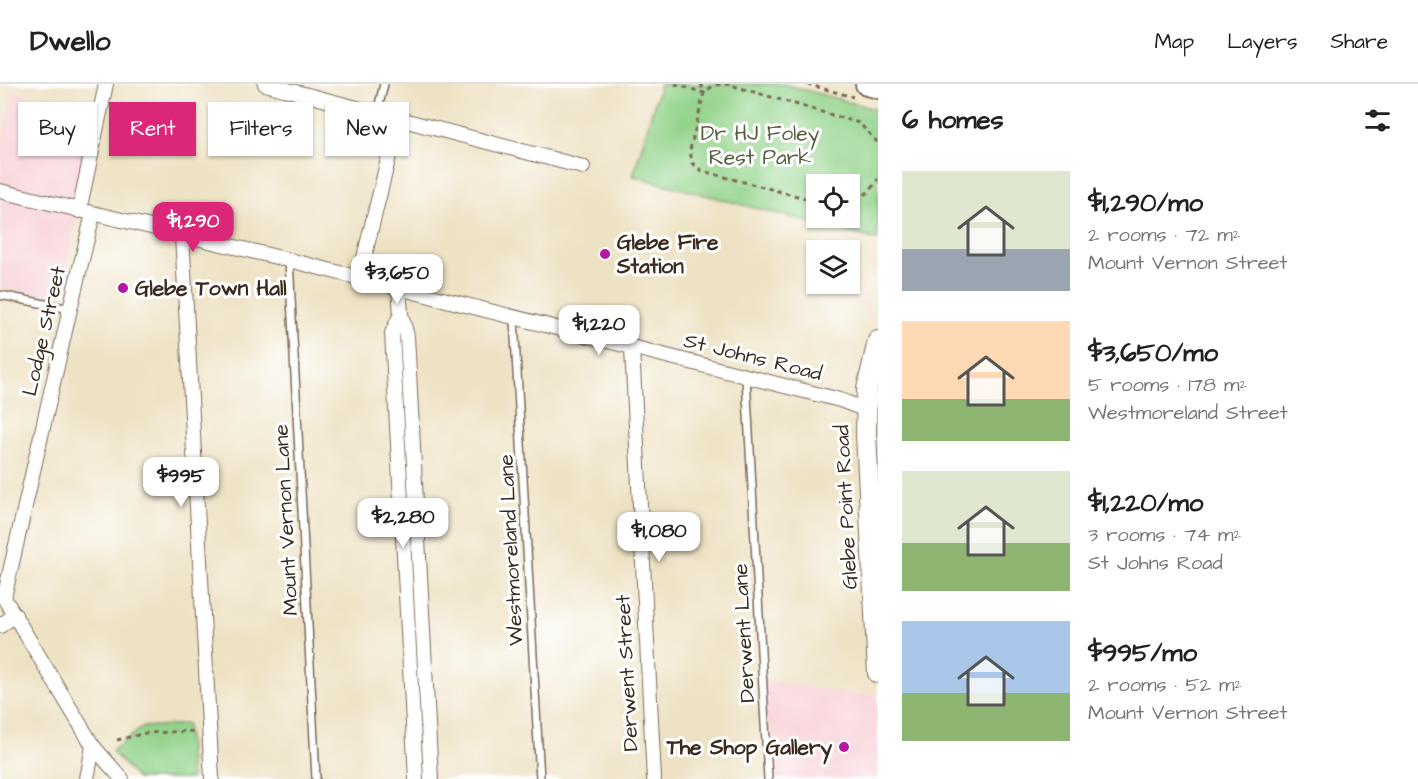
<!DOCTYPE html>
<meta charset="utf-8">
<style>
:root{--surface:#fff;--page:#f6f6f6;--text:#222;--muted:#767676;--line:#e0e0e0;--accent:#db2777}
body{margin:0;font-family:"Architects Daughter",sans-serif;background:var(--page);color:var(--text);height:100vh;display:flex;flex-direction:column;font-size:22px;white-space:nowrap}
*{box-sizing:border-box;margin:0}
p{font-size:20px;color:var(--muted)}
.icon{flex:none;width:33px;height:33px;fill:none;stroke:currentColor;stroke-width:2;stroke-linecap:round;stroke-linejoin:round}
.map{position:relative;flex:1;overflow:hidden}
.panel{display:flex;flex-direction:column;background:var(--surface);width:540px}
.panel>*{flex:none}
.top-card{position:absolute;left:18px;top:18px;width:570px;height:54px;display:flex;gap:12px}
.tools{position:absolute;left:806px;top:90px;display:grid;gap:12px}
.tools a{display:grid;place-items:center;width:54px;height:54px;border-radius:0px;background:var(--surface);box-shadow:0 2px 4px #0004;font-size:30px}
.price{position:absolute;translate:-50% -51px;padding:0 14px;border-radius:12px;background:#fff;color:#222;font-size:20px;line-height:39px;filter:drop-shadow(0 2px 3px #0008)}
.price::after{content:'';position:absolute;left:50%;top:36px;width:18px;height:14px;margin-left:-9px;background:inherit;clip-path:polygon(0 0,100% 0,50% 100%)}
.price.on{background:var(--accent);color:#fff}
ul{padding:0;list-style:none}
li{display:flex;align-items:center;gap:18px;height:150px;padding:0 24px}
li span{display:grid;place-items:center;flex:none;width:168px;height:120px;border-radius:0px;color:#555}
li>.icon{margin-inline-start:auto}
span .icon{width:72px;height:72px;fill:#fffc;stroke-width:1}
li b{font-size:26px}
h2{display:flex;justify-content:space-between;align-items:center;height:72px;padding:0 24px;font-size:26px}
.chip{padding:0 21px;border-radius:0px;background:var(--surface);box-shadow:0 2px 4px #0004;font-size:21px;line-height:54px}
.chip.on{background:var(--accent);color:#fff}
header{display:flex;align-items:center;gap:36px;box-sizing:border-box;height:84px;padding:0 30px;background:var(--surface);border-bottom:2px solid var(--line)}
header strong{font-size:28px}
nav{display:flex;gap:33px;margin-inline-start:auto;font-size:21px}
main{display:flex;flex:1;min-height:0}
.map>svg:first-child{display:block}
.built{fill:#f7cfd5}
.green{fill:#93d38a;stroke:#677e54;stroke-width:1.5;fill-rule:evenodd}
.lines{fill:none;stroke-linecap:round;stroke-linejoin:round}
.service-casing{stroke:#7a6a58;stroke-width:10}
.minor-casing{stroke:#7a6a58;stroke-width:16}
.secondary-casing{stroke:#7a6a58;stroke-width:22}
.primary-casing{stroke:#7a6a58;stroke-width:26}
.path{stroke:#7a6a58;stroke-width:3;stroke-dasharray:4.5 4.5;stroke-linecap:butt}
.service{stroke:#fff;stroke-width:7}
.minor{stroke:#fff;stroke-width:14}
.secondary{stroke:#fff;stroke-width:20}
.primary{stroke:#fff;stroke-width:22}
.poi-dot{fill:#b5179e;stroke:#fff;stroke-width:2}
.labels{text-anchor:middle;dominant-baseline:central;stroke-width:6;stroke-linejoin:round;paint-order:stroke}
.park-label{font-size:21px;fill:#555d3e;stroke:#fff}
.poi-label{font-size:21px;font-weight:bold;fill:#3b2a1e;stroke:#fff;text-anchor:start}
.street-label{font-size:21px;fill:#3b2a1e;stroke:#fff}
</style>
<header>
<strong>Dwello</strong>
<nav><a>Map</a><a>Layers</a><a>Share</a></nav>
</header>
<main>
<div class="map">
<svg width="878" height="695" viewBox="0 0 878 695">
<rect width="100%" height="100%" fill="#fff"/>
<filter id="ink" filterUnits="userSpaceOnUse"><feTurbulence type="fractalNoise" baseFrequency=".0167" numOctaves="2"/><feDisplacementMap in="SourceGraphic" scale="12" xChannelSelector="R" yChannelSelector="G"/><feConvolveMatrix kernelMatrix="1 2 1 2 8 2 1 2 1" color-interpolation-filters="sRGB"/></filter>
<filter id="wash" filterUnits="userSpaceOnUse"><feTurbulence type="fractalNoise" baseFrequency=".008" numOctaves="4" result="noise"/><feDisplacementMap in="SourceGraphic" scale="24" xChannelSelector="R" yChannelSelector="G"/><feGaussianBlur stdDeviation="1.35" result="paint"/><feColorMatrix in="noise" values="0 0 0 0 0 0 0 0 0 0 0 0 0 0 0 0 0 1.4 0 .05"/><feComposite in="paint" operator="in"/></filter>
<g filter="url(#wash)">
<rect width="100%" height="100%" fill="#eee2c4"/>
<g class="built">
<polygon points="13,7 100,31 59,217 0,204 0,64"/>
<polygon points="763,596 858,611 878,609 878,695 768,695"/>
</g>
<g class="green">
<path d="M660 0H784L878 26V156L633 92ZM849 100V134H816V100Z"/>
<polygon points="187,640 191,695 137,695 112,667 143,643"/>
</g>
</g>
<g filter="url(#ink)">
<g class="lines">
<g class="service-casing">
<g id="service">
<polyline points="377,29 384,0"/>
<polyline points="289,176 316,695"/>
<polyline points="0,211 70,225"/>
<polyline points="514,235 540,695"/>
<polyline points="746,293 768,695"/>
</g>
</g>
<g class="minor-casing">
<g id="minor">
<polyline points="265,0 583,83"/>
<polyline points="0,107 289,176 840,316 866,326"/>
<polyline points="79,127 106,0"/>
<polyline points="93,130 70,225 4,514 93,662 122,695"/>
<polyline points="182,151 212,695"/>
<polyline points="359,194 398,35"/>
<polyline points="399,205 401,230 407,252 431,695"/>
<polyline points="401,230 392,249 416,695"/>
<polyline points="632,264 654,695"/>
<polyline points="0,542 15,531"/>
<polyline points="87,695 93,662"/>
</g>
</g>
<g class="secondary-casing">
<polyline id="secondary" points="878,257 867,305 866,349 878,589"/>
</g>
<g class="primary-casing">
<polyline id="primary" points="867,0 878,3"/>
</g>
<g class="path">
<polyline points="675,0 704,9 714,1 727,0 859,39 878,59"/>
<polyline points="701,0 704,9 690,66 692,79 702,87 816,117"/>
<polyline points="807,0 853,13"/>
<path d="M849 119C861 117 872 105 878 95"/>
<polyline points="117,656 146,649 196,647"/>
</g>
<use href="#service" class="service"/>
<use href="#minor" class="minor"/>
<use href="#secondary" class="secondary"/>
<use href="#primary" class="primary"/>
</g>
</g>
<g class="poi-dot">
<circle cx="605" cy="170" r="6"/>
<circle cx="123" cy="204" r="6"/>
<circle cx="844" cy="663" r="6"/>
</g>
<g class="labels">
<g class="park-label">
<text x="760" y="49">Dr HJ Foley<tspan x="760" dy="24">Rest Park</tspan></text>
</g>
<g class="poi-label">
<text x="617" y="158">Glebe Fire<tspan x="617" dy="24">Station</tspan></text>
<text x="135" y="204">Glebe Town Hall</text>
<text x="832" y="663" text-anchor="end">The Shop Gallery</text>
</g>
<g class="street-label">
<text transform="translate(44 247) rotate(-77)">Lodge Street</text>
<text transform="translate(753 273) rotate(14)">St Johns Road</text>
<text transform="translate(846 423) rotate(-93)">Glebe Point Road</text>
<text transform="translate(286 436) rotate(-93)">Mount Vernon Lane</text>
<text transform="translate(511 466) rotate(-93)">Westmoreland Lane</text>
<text transform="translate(744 549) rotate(-93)">Derwent Lane</text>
<text transform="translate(627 589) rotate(-93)">Derwent Street</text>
</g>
</g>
</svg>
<div class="tools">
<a><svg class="icon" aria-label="locate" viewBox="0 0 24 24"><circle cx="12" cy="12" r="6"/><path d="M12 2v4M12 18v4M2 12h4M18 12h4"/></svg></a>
<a><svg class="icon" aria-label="layers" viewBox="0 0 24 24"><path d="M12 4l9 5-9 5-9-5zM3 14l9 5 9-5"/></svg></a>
</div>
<b class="price on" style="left:193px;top:169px">$1,290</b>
<b class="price" style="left:397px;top:221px">$3,650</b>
<b class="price" style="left:599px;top:272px">$1,220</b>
<b class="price" style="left:181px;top:424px">$995</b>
<b class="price" style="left:403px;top:465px">$2,280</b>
<b class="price" style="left:659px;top:479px">$1,080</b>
<div class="top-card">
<a class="chip">Buy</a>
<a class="chip on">Rent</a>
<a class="chip">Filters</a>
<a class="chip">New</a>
</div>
</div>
<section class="panel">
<h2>6 homes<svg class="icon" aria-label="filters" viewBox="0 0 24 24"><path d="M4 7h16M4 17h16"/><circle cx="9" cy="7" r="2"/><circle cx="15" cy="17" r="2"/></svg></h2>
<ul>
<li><span style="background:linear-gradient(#dfe7d0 65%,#9aa5b1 0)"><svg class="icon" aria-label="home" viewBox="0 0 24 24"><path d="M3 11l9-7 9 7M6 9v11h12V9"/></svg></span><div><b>$1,290/mo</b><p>2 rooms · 72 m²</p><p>Mount Vernon Street</p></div></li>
<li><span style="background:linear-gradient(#ffd9b3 65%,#8fb573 0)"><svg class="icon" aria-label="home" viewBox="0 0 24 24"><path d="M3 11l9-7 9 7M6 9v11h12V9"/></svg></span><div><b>$3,650/mo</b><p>5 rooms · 178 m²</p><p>Westmoreland Street</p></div></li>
<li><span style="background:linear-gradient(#dfe7d0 60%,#8fb573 0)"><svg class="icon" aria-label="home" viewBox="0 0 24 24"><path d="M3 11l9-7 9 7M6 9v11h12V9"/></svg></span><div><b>$1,220/mo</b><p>3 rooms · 74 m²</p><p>St Johns Road</p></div></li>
<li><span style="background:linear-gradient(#a9c7e8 60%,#8fb573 0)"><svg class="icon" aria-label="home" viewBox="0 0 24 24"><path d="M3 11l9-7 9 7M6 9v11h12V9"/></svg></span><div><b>$995/mo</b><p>2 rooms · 52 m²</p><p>Mount Vernon Street</p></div></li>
</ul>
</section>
</main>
